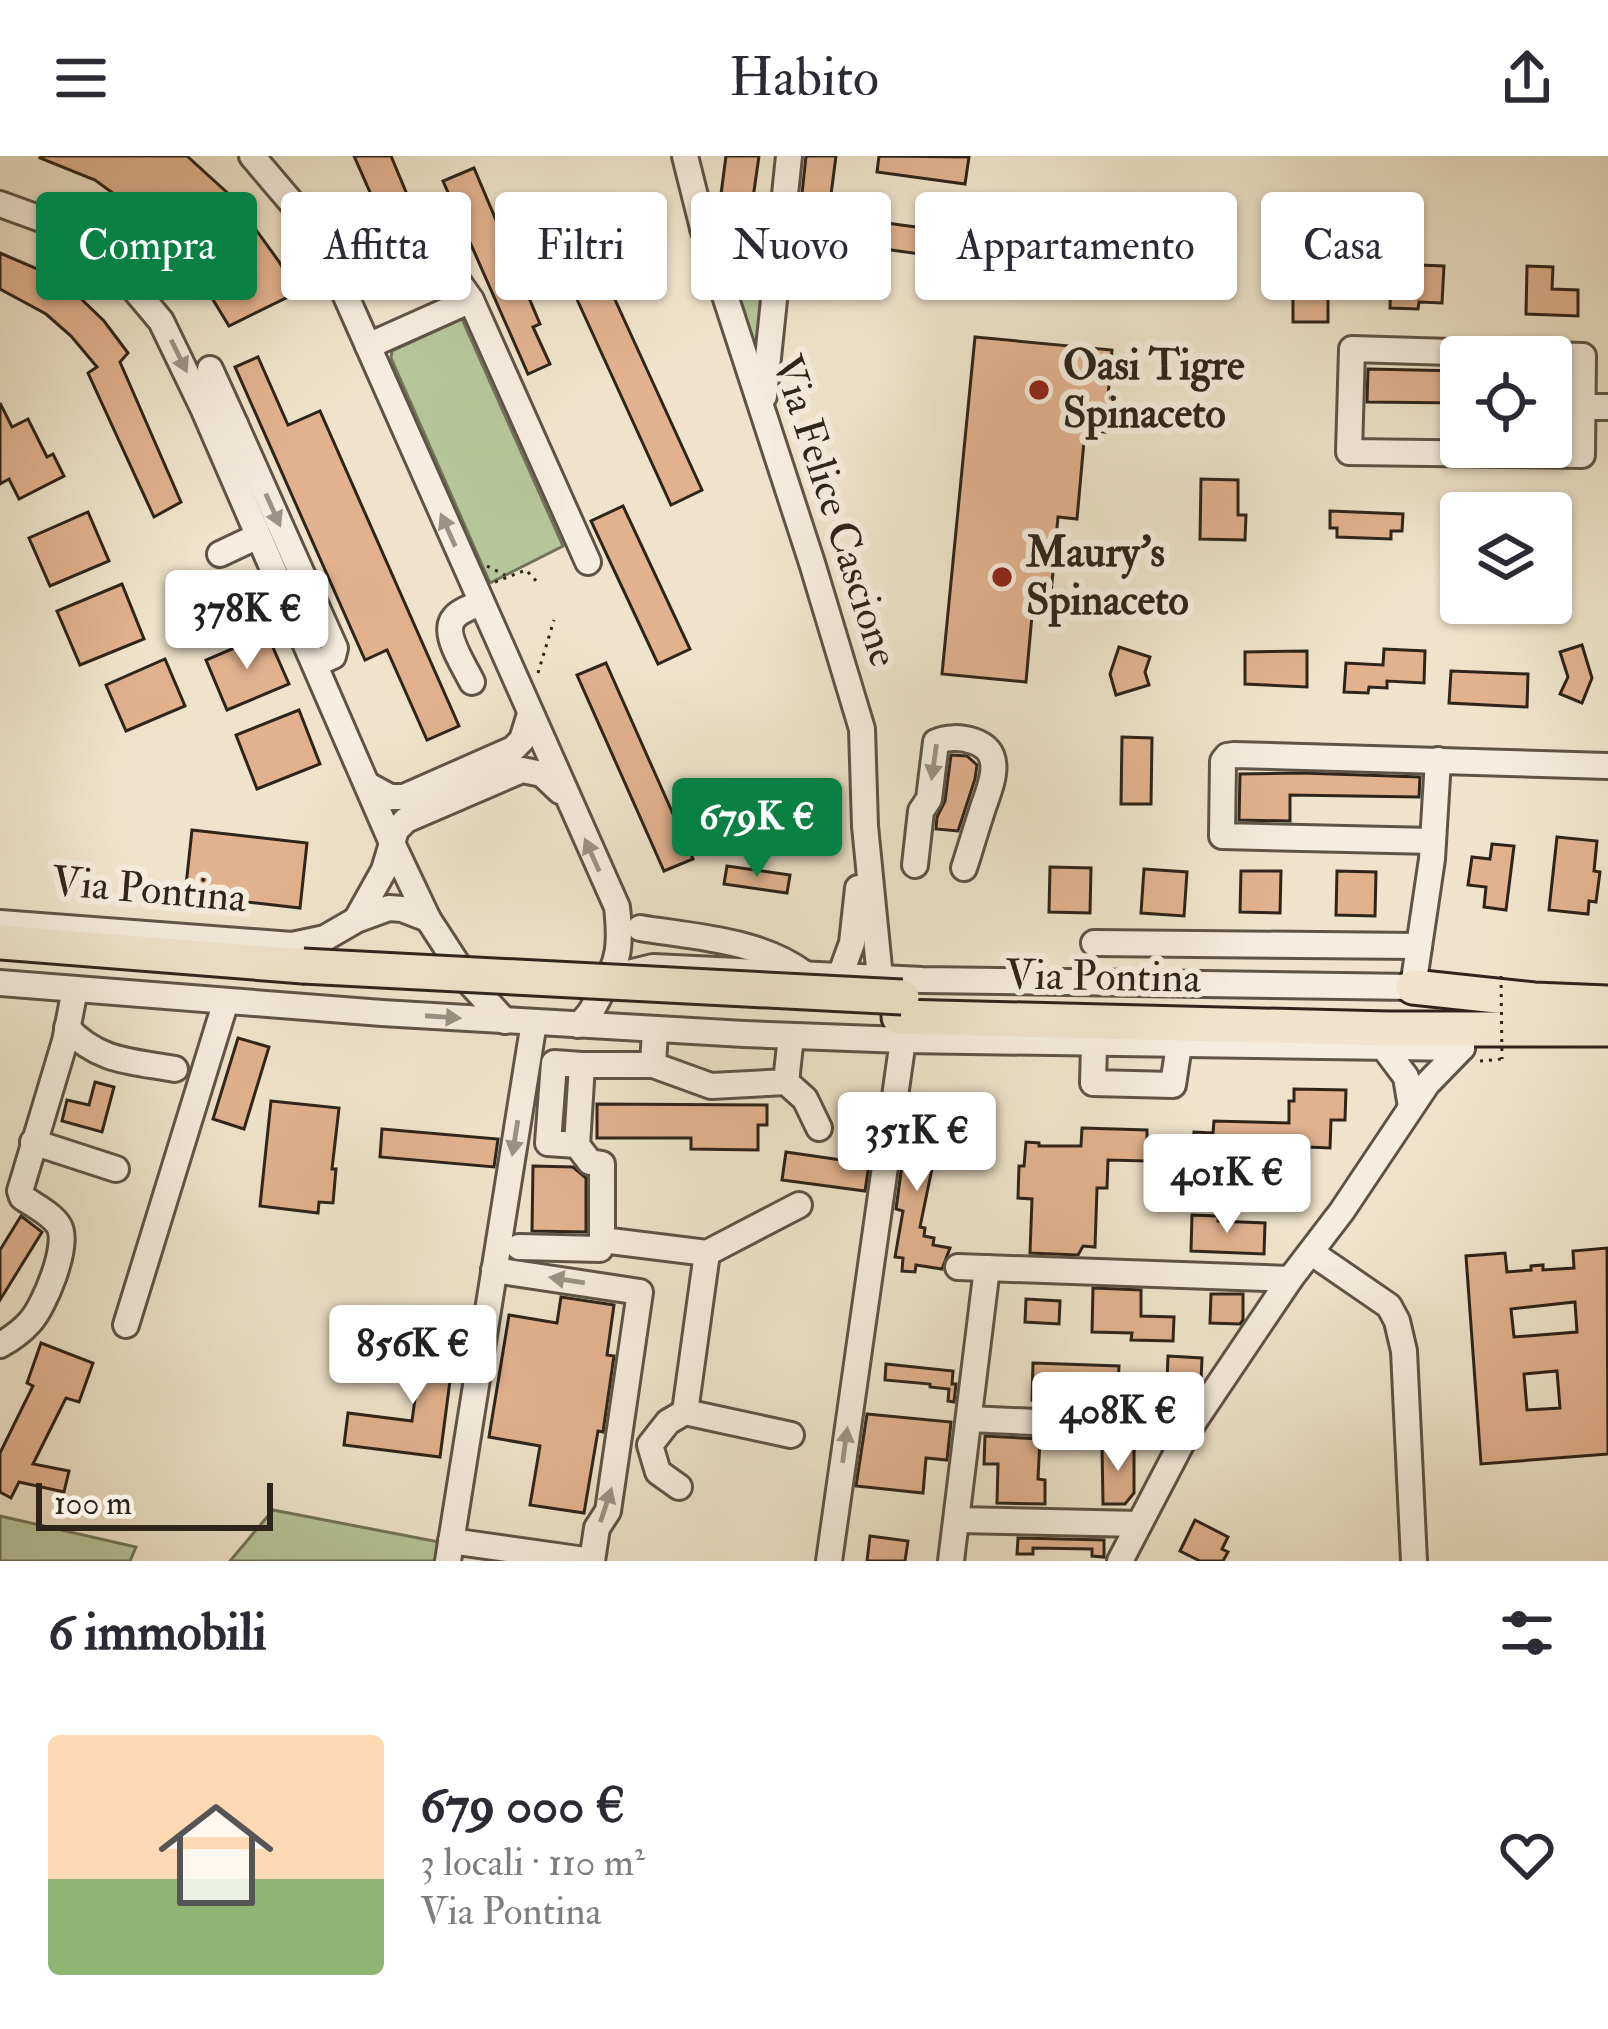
<!DOCTYPE html>
<html lang="it">
<meta charset="utf-8">
<style>
:root{--surface:#fff;--page:#f7f7f7;--text:#2b2b33;--muted:#7c7c81;--accent:#0b8043}
body{margin:0;font-family:"IM FELL Double Pica",serif;background:var(--page);color:var(--text);height:100vh;display:flex;flex-direction:column;font-size:45px;white-space:nowrap}
*{box-sizing:border-box;margin:0}
p{font-size:39px;color:var(--muted)}
.icon{flex:none;width:66px;height:66px;fill:none;stroke:currentColor;stroke-width:2;stroke-linecap:round;stroke-linejoin:round}
.map{position:relative;height:1405px;overflow:hidden}
.sheet{display:flex;flex-direction:column;background:var(--surface);flex:1}
.sheet>*{flex:none}
.hud{position:absolute;left:36px;top:36px;width:1536px;height:108px;display:flex;gap:24px}
.buttons{position:absolute;left:1440px;top:180px;display:grid;gap:24px}
.buttons a{display:grid;place-items:center;width:132px;height:132px;border-radius:12px;background:var(--surface);box-shadow:0 3px 9px #0004;font-size:60px}
.scale{position:absolute;left:36px;bottom:30px;width:237px;box-sizing:border-box;padding-left:12px;border:6px solid #2e241a;border-top:0;font-size:33px;line-height:42px;white-space:nowrap;color:#2e241a;-webkit-text-stroke:9px #f5eddd;paint-order:stroke}
.price{position:absolute;translate:-50% -102px;padding:0 27px;border-radius:12px;background:#fff;color:#222;font-size:39px;line-height:78px;filter:drop-shadow(0 3px 6px #0008)}
.price::after{content:'';position:absolute;left:50%;top:72px;width:36px;height:27px;margin-left:-18px;background:inherit;clip-path:polygon(0 0,100% 0,50% 100%)}
.price.active{background:var(--accent);color:#fff}
ul{padding:0;list-style:none}
li{display:flex;align-items:center;gap:36px;height:300px;padding:0 48px}
li span{display:grid;place-items:center;flex:none;width:336px;height:240px;border-radius:12px;color:#555}
li>.icon{margin-inline-start:auto}
span .icon{width:144px;height:144px;fill:#fffc;stroke-width:1}
li b{font-size:51px}
h2{display:flex;justify-content:space-between;align-items:center;height:144px;padding:0 48px;font-size:51px}
.chip{padding:0 42px;border-radius:12px;background:var(--surface);box-shadow:0 3px 9px #0004;font-size:42px;line-height:108px}
.chip.active{background:var(--accent);color:#fff}
header{display:flex;justify-content:space-between;align-items:center;height:156px;padding:0 48px;background:var(--surface);font-size:54px;font-weight:600}
.map>svg:first-child{display:block}
.green{fill:#b6c59a;stroke:#72745a;stroke-width:3}
.building{fill:#e2b28f;stroke:#2e241a;stroke-width:3;fill-rule:evenodd}
.lines{fill:none;stroke-linecap:round;stroke-linejoin:round}
.minor-casing{stroke:#5e5446;stroke-width:30}
.highway-casing{stroke:#2e241a;stroke-width:39}
.path{stroke:#2e241a;stroke-width:3;stroke-dasharray:3 6;stroke-linecap:butt}
.minor{stroke:#f5eddd;stroke-width:24}
.highway{stroke:#efe4cb;stroke-width:33}
.highway-bridge-casing{stroke:#2e241a;stroke-width:39;stroke-linecap:butt}
.path-bridge{stroke:#2e241a;stroke-width:3;stroke-dasharray:3 6;stroke-linecap:butt}
.highway-bridge{stroke:#efe4cb;stroke-width:33}
.oneway{fill:#9b9385}
.poi-dot{fill:#8f2418;stroke:#f5eddd;stroke-width:4.5}
.labels{text-anchor:middle;dominant-baseline:central;stroke-width:12;stroke-linejoin:round;paint-order:stroke}
.poi-label{font-size:42px;font-weight:bold;fill:#2e241a;stroke:#f5eddd;text-anchor:start}
.street-label{font-size:42px;fill:#2e241a;stroke:#f5eddd}
</style>
<header><svg class="icon" aria-label="menu" viewBox="0 0 24 24"><path d="M4 6h16M4 12h16M4 18h16"/></svg>Habito<svg class="icon" aria-label="share" viewBox="0 0 24 24"><path d="M12 15V3M7 8l5-5 5 5M5 13v7h14v-7"/></svg></header>
<div class="map">
<svg width="1608" height="1405" viewBox="0 0 1608 1405">
<rect width="100%" height="100%" fill="#efe4cb"/>
<filter id="stains"><feTurbulence type="fractalNoise" baseFrequency=".00167" numOctaves="4"/><feColorMatrix values="0 0 0 0 .2 0 0 0 0 .09 0 0 0 0 .02 0 0 0 .5 -.17"/></filter>
<radialGradient id="worn" r=".72"><stop offset=".6" stop-color="#630" stop-opacity="0"/><stop offset="1" stop-color="#630" stop-opacity=".3"/></radialGradient>
<g class="green">
<polygon points="769,90 759,196 756,199 721,94"/>
<polygon points="462,163 563,390 490,427 391,202 392,195"/>
<polygon points="273,1354 439,1386 441,1405 230,1405"/>
<polygon points="0,1360 136,1391 130,1405 0,1405"/>
</g>
<g class="building">
<polygon points="41,0 187,0 233,42 280,107 296,137 229,170 193,111 151,65 95,24 40,2"/>
<polygon points="354,0 391,0 411,48 381,61"/>
<polygon points="726,0 759,0 753,42 721,38"/>
<polygon points="806,0 836,0 822,108 795,104"/>
<polygon points="879,0 969,1 965,28 877,16"/>
<polygon points="474,12 540,168 533,171 550,208 528,218 443,25"/>
<polygon points="872,65 960,77 957,103 869,91"/>
<polygon points="0,97 40,114 76,138 104,165 128,197 120,206 181,346 154,361 88,217 97,211 71,180 46,158 0,133"/>
<polygon points="1308,100 1338,100 1338,129 1328,129 1328,166 1293,166 1293,129 1308,129"/>
<polygon points="1419,109 1444,110 1442,147 1419,146 1418,153 1390,152 1391,113 1418,114"/>
<polygon points="1527,110 1553,111 1552,133 1578,134 1578,160 1526,158"/>
<polygon points="606,124 702,334 671,349 575,139"/>
<polygon points="975,181 1112,194 1105,276 1085,274 1077,363 1058,361 1049,460 1032,459 1026,526 942,518"/>
<polygon points="258,201 288,269 320,255 459,570 427,584 387,494 365,504 235,211"/>
<polygon points="1368,213 1461,215 1461,247 1367,246"/>
<polygon points="0,247 12,271 28,263 47,301 53,298 64,320 19,343 9,323 0,328"/>
<polygon points="1201,323 1238,324 1238,359 1246,359 1245,384 1200,383"/>
<polygon points="623,350 690,493 658,508 591,365"/>
<polygon points="1330,355 1403,358 1402,375 1391,375 1391,383 1337,381 1337,372 1330,372"/>
<polygon points="88,356 109,405 50,430 29,382"/>
<polygon points="122,428 144,483 80,509 57,455"/>
<polygon points="267,478 289,528 227,554 206,504"/>
<polygon points="1582,489 1592,522 1582,547 1560,538 1568,521 1560,496"/>
<polygon points="1119,491 1150,501 1145,516 1149,529 1116,539 1110,518"/>
<polygon points="1384,493 1425,495 1424,527 1387,525 1387,532 1369,531 1368,537 1344,536 1346,507 1383,509"/>
<polygon points="1307,495 1307,531 1245,528 1245,496"/>
<polygon points="165,503 185,550 126,575 106,529"/>
<polygon points="606,507 693,703 664,715 577,519"/>
<polygon points="1451,515 1528,518 1527,551 1449,547"/>
<polygon points="299,554 320,608 257,633 236,579"/>
<polygon points="1122,581 1152,582 1151,648 1121,648"/>
<polygon points="951,599 967,600 977,609 975,623 958,675 936,673 937,661 945,645"/>
<polygon points="1302,617 1420,621 1419,641 1290,639 1290,665 1239,664 1240,618"/>
<polygon points="192,674 307,687 300,752 185,739"/>
<polygon points="1557,681 1597,685 1594,715 1600,716 1596,746 1589,745 1588,758 1549,754"/>
<polygon points="1492,688 1514,690 1506,754 1484,751 1486,731 1468,729 1472,701 1490,703"/>
<polygon points="727,710 790,719 787,737 724,728"/>
<polygon points="1050,711 1091,712 1090,757 1049,756"/>
<polygon points="1144,713 1187,716 1184,760 1141,757"/>
<polygon points="1241,715 1281,715 1280,757 1240,756"/>
<polygon points="1337,715 1376,716 1375,760 1336,759"/>
<polygon points="238,882 269,891 244,973 213,963"/>
<polygon points="95,926 114,931 102,976 62,965 67,944 89,949"/>
<polygon points="1294,933 1346,934 1345,964 1331,964 1330,992 1309,991 1308,1021 1213,1018 1214,996 1193,995 1194,976 1213,977 1214,965 1289,967 1289,945 1294,945"/>
<polygon points="911,942 930,945 925,981 938,983 920,1071 925,1072 924,1080 934,1082 933,1089 950,1092 942,1113 916,1109 915,1116 902,1115 903,1102 895,1101 903,1055 896,1053"/>
<polygon points="271,945 339,952 332,1013 336,1013 333,1047 319,1046 318,1057 260,1050"/>
<polygon points="597,948 767,949 767,969 758,969 758,994 691,993 691,982 597,982"/>
<polygon points="1082,972 1147,974 1147,1005 1108,1004 1107,1032 1097,1032 1095,1091 1083,1090 1078,1099 1030,1097 1032,1043 1018,1042 1019,1010 1024,1010 1026,986 1039,987 1039,990 1081,990"/>
<polygon points="382,973 498,983 494,1011 380,1001"/>
<polygon points="786,996 869,1008 865,1035 782,1024"/>
<polygon points="533,1010 573,1011 586,1022 586,1076 532,1075"/>
<polygon points="1192,1059 1218,1060 1218,1065 1265,1067 1264,1098 1191,1095"/>
<polygon points="21,1060 42,1076 0,1144 0,1094"/>
<path d="M1607 1092 1608 1298 1481 1308 1466 1100 1505 1097 1507 1116 1531 1114V1110L1543 1109V1114L1574 1112 1573 1095ZM1575 1146 1577 1176 1514 1181 1511 1153ZM1557 1215 1560 1252 1527 1254 1524 1218Z"/>
<polygon points="1093,1132 1141,1134 1141,1160 1174,1161 1173,1185 1131,1184 1132,1177 1092,1176"/>
<polygon points="1211,1138 1243,1138 1243,1164 1240,1168 1210,1167"/>
<polygon points="561,1141 614,1149 607,1199 614,1200 603,1276 598,1275 584,1357 530,1349 540,1290 489,1281 509,1159 557,1167"/>
<polygon points="1026,1143 1060,1145 1059,1168 1025,1166"/>
<polygon points="339,1175 369,1179 365,1212 334,1208"/>
<polygon points="424,1175 456,1179 440,1301 344,1289 348,1257 412,1265"/>
<polygon points="41,1187 93,1207 79,1246 66,1242 33,1308 69,1315 64,1336 19,1326 11,1342 0,1336 0,1297 33,1230 27,1227"/>
<polygon points="1168,1200 1202,1202 1201,1225 1192,1239 1185,1238 1184,1251 1166,1250"/>
<polygon points="1033,1207 1119,1210 1117,1248 1032,1244"/>
<polygon points="886,1208 953,1215 952,1228 956,1228 954,1246 948,1245 949,1233 930,1231 930,1228 885,1224"/>
<polygon points="867,1258 951,1266 947,1304 926,1302 923,1337 856,1330"/>
<polygon points="985,1280 1040,1283 1038,1323 1045,1324 1045,1348 997,1347 998,1308 984,1308"/>
<polygon points="1102,1290 1134,1290 1134,1337 1125,1348 1103,1348"/>
<polygon points="1195,1364 1228,1381 1222,1393 1228,1396 1223,1405 1200,1405 1180,1395"/>
<polygon points="870,1380 908,1385 905,1405 867,1405"/>
<polygon points="1018,1382 1104,1384 1104,1401 1092,1400 1092,1393 1033,1392 1033,1398 1017,1398"/>
</g>
<g class="lines">
<g class="minor-casing">
<g id="minor">
<path d="M252 0 303 60 337 120 617 751C621 788 620 804 601 837 594 850 590 860 578 869"/>
<polyline points="685,0 703,72 812,407 862,573 865,670 880,822"/>
<polyline points="0,48 44,64 78,83 124,121 161,165 203,252 392,687 428,763 469,826 505,865"/>
<path d="M703 72C736 94 753 92 782 65"/>
<polyline points="457,124 471,144 588,406"/>
<polyline points="368,190 471,144"/>
<polygon points="1352,193 1583,200 1582,299 1349,296"/>
<polyline points="210,213 235,268"/>
<polyline points="764,240 789,0"/>
<polyline points="1583,251 1608,251"/>
<polyline points="215,278 235,268 335,492 333,500 315,508"/>
<polyline points="220,398 258,380"/>
<path d="M472 526C465 511 441 477 454 462 459 455 472 451 480 447"/>
<polyline points="368,629 390,641 404,641 513,593 522,584 530,558"/>
<polyline points="1433,685 1222,680 1223,605 1227,600 1234,599 1608,610"/>
<path d="M915 709 921 655 929 643 936 586C946 581 961 581 973 585 1009 597 988 634 981 658 975 676 970 694 964 712"/>
<polyline points="356,764 384,714 396,674 406,664 522,614 542,618 560,635"/>
<polyline points="0,767 292,789 325,782 356,764 389,752 402,753 428,763"/>
<path d="M640 772C695 781 760 784 805 818"/>
<polyline points="1094,787 1419,790"/>
<polyline points="620,819 653,811 922,824 1413,831 1432,703 1438,604"/>
<polyline points="840,820 852,787 858,732"/>
<polyline points="0,827 382,857 744,878 903,884 1462,892"/>
<path d="M67 872C99 906 131 905 175 913"/>
<polyline points="655,874 653,909 711,930 786,926 791,880"/>
<polyline points="1094,888 1093,927 1173,929 1179,889"/>
<polyline points="1385,893 1406,921 1411,951"/>
<polyline points="653,909 582,909 577,989 590,1006 602,1008 602,1084 707,1097 799,1049"/>
<polyline points="786,926 805,943 819,972"/>
<polyline points="33,986 116,1013"/>
<polyline points="577,989 548,987 554,907 582,909"/>
<polyline points="519,1091 600,1093 602,1084"/>
<polyline points="707,1097 685,1256 791,1279"/>
<polyline points="1312,1097 1389,1150 1397,1165 1404,1195 1414,1405"/>
<polyline points="958,1111 1290,1123"/>
<polyline points="126,1169 226,845"/>
<path d="M0 1189C11 1183 22 1175 30 1166 44 1151 70 1089 59 1070 52 1058 33 1049 22 1041L20 1035 65 885 75 833"/>
<polyline points="969,1263 1189,1273"/>
<polyline points="679,1331 658,1316 650,1289 668,1266 685,1256"/>
<polyline points="957,1364 1139,1368"/>
<polyline points="451,1385 592,1405 597,1372 608,1355 640,1136 494,1114"/>
<polyline points="448,1405 534,866"/>
<polyline points="829,1405 903,884"/>
<polyline points="951,1405 987,1112"/>
<polyline points="1120,1405 1189,1273 1290,1123 1342,1055 1427,928 1462,892"/>
</g>
</g>
<g class="highway-casing">
<g id="highway">
<polyline points="0,786 303,810"/>
<polyline points="1413,831 1534,844 1608,847"/>
<polyline points="899,861 1388,873 1608,873"/>
</g>
</g>
<g class="path">
<polyline points="487,410 505,419"/>
<polyline points="495,426 526,414 539,428"/>
<polyline points="538,517 554,464"/>
<polyline points="1480,905 1502,903"/>
</g>
<use href="#minor" class="minor"/>
<use href="#highway" class="highway"/>
<g class="highway-bridge-casing">
<polyline id="highway-bridge" points="303,810 902,841"/>
</g>
<polyline class="path-bridge" points="1501,820 1502,903"/>
<use href="#highway-bridge" class="highway-bridge"/>
</g>
<defs><path id="oneway-solid" d="M-6-.8H1V-3.2L6.5 0L1 3.2V.8H-6Z" transform="scale(3)"/></defs>
<g class="oneway">
<use href="#oneway-solid" transform="translate(179 200) rotate(64)"/>
<use href="#oneway-solid" transform="translate(273 354) rotate(66)"/>
<use href="#oneway-solid" transform="translate(448 374) rotate(-114)"/>
<use href="#oneway-solid" transform="translate(934 606) rotate(98)"/>
<use href="#oneway-solid" transform="translate(592 699) rotate(-114)"/>
<use href="#oneway-solid" transform="translate(443 861) rotate(4)"/>
<use href="#oneway-solid" transform="translate(515 982) rotate(99)"/>
<use href="#oneway-solid" transform="translate(567 1124) rotate(-171)"/>
<use href="#oneway-solid" transform="translate(845 1289) rotate(-82)"/>
<use href="#oneway-solid" transform="translate(606 1349) rotate(-72)"/>
</g>
<g class="poi-dot">
<circle cx="1039" cy="234" r="12"/>
<circle cx="1002" cy="421" r="12"/>
</g>
<g class="labels">
<g class="poi-label">
<text x="1063" y="210">Oasi Tigre<tspan x="1063" dy="48">Spinaceto</tspan></text>
<text x="1026" y="397">Maury's<tspan x="1026" dy="48">Spinaceto</tspan></text>
</g>
<g class="street-label">
<text transform="translate(835 355) rotate(72)">Via Felice Cascione</text>
<text transform="translate(149 734) rotate(5)">Via Pontina</text>
<text transform="translate(1103 821) rotate(1)">Via Pontina</text>
</g>
</g>
<rect width="100%" height="100%" filter="url(#stains)"/>
<rect width="100%" height="100%" fill="url(#worn)"/>
</svg>
<div class="buttons">
<a><svg class="icon" aria-label="locate" viewBox="0 0 24 24"><circle cx="12" cy="12" r="6"/><path d="M12 2v4M12 18v4M2 12h4M18 12h4"/></svg></a>
<a><svg class="icon" aria-label="layers" viewBox="0 0 24 24"><path d="M12 4l9 5-9 5-9-5zM3 14l9 5 9-5"/></svg></a>
</div>
<div class="scale">100 m</div>
<b class="price" style="left:247px;top:516px">378K €</b>
<b class="price active" style="left:757px;top:724px">679K €</b>
<b class="price" style="left:917px;top:1038px">351K €</b>
<b class="price" style="left:1227px;top:1080px">401K €</b>
<b class="price" style="left:413px;top:1251px">856K €</b>
<b class="price" style="left:1118px;top:1318px">408K €</b>
<div class="hud">
<a class="chip active">Compra</a>
<a class="chip">Affitta</a>
<a class="chip">Filtri</a>
<a class="chip">Nuovo</a>
<a class="chip">Appartamento</a>
<a class="chip">Casa</a>
</div>
</div>
<section class="sheet">
<h2>6 immobili<svg class="icon" aria-label="filters" viewBox="0 0 24 24"><path d="M4 7h16M4 17h16"/><circle cx="9" cy="7" r="2"/><circle cx="15" cy="17" r="2"/></svg></h2>
<ul>
<li><span style="background:linear-gradient(#ffd9b3 60%,#8fb573 0)"><svg class="icon" aria-label="home" viewBox="0 0 24 24"><path d="M3 11l9-7 9 7M6 9v11h12V9"/></svg></span><div><b>679 000 €</b><p>3 locali · 110 m²</p><p>Via Pontina</p></div><svg class="icon" aria-label="heart" viewBox="0 0 24 24"><path d="M12 20l-8-8c-3-5 5-10 8-4 3-6 11-1 8 4z"/></svg></li>
</ul>
</section>
